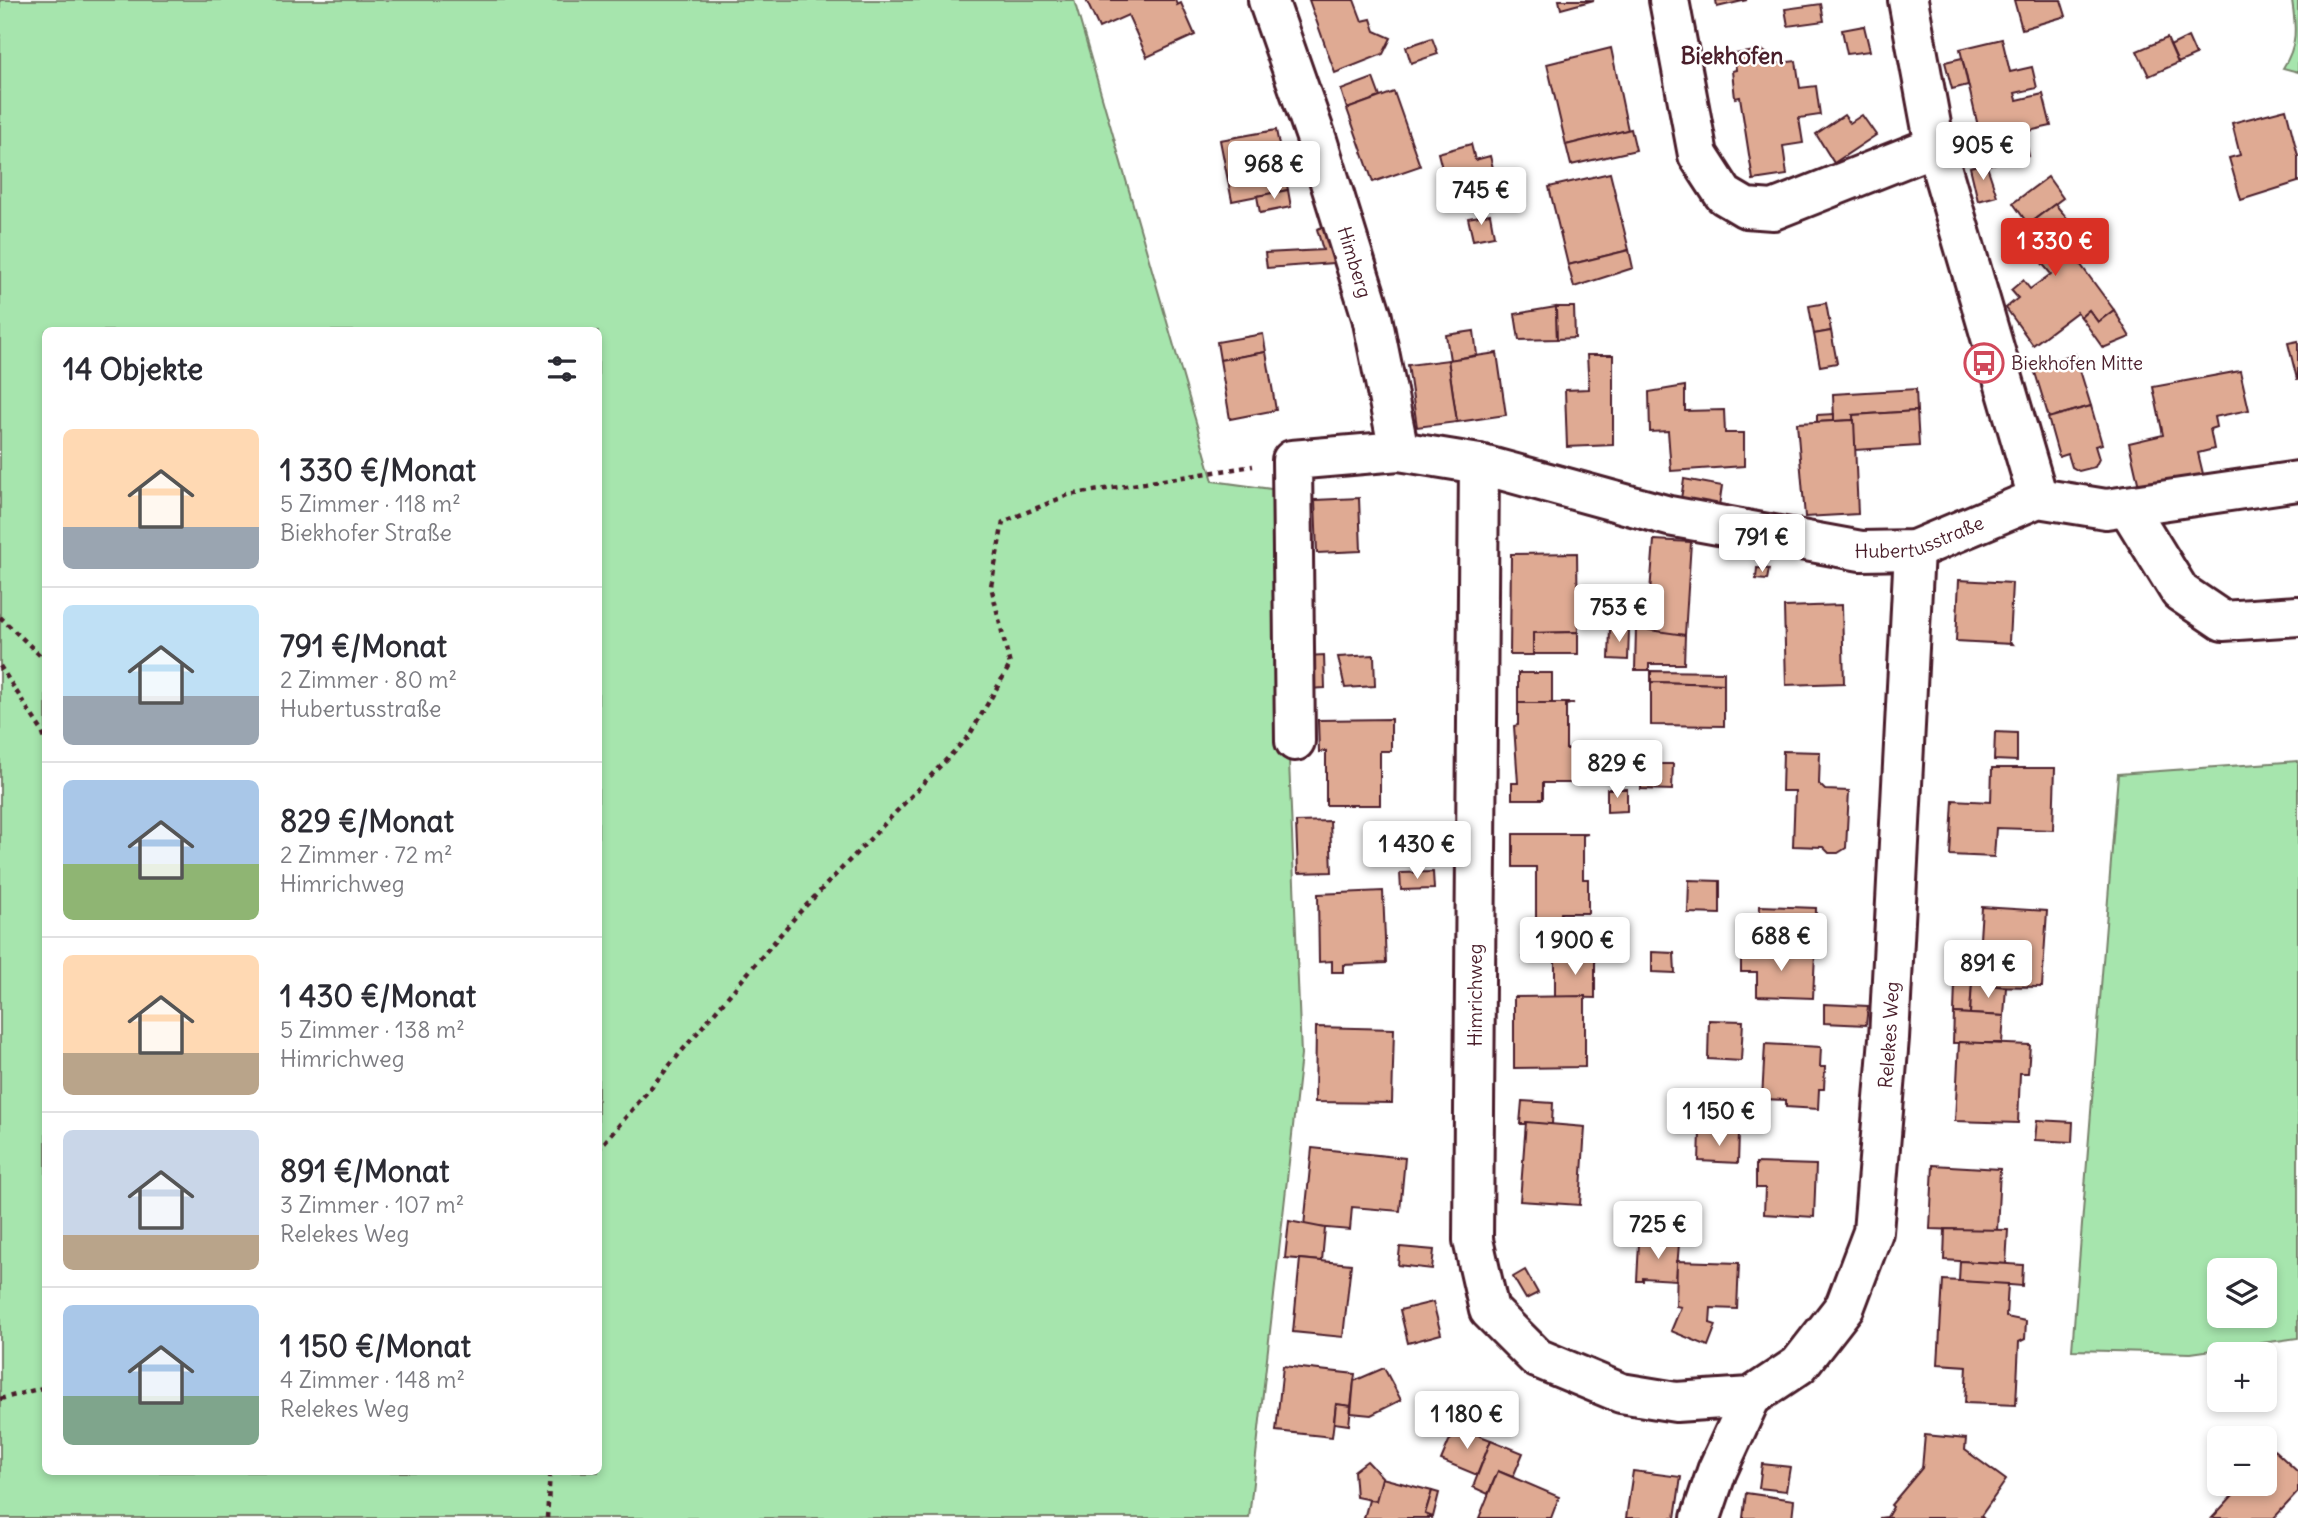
<!DOCTYPE html>
<html lang="de">
<meta charset="utf-8">
<style>
:root{--surface:#fff;--page:#f2f2f3;--text:#2b2b33;--muted:#7c7c81;--line:#e1e1e2;--accent:#d93025}
body{margin:0;font-family:Delius,sans-serif;background:var(--page);color:var(--text);height:100vh;display:flex;flex-direction:column;font-size:26px;white-space:nowrap}
*{box-sizing:border-box;margin:0}
p{font-size:23px;color:var(--muted)}
.icon{flex:none;width:38px;height:38px;fill:none;stroke:currentColor;stroke-width:2;stroke-linecap:round;stroke-linejoin:round}
.map{position:relative;flex:1;overflow:hidden}
.panel{position:absolute;left:42px;top:327px;width:560px;height:1148px;display:flex;flex-direction:column;background:var(--surface);border-radius:10px;box-shadow:0 4px 10px #0003}
.panel>*{flex:none}
.buttons{position:absolute;left:2207px;top:1258px;display:grid;gap:14px}
.buttons a{display:grid;place-items:center;width:70px;height:70px;border-radius:10px;background:var(--surface);box-shadow:0 4px 10px #0003;font-size:35px}
.price{position:absolute;translate:-50% -60px;padding:0 16px;border-radius:7px;background:#fff;color:#222;font-size:23px;line-height:46px;filter:drop-shadow(0 2px 4px #0008)}
.price::after{content:'';position:absolute;left:50%;top:42px;width:21px;height:16px;margin-left:-10px;background:inherit;clip-path:polygon(0 0,100% 0,50% 100%)}
.price.on{background:var(--accent);color:#fff}
ul{padding:0;list-style:none}
li{display:flex;align-items:center;gap:21px;height:175px;padding:0 21px}
li+li{border-top:2px solid var(--line)}
li span{display:grid;place-items:center;flex:none;width:196px;height:140px;border-radius:10px;color:#555}
li>.icon{margin-inline-start:auto}
span .icon{width:84px;height:84px;fill:#fffc;stroke-width:1}
li b{font-size:30px}
h2{display:flex;justify-content:space-between;align-items:center;height:84px;padding:0 21px;font-size:30px}
.map>svg:first-child{display:block}
.green{fill:#a6e5ad;stroke:#78826c;stroke-width:2;fill-rule:evenodd}
.building{fill:#dfaa93;stroke:#4a1f2b;stroke-width:2}
.lines{fill:none;stroke-linecap:round;stroke-linejoin:round}
.minor-casing{stroke:#4a1f2b;stroke-width:44}
.path{stroke:#4a1f2b;stroke-width:4.5;stroke-dasharray:5 5;stroke-linecap:butt}
.minor{stroke:#fff;stroke-width:38}
.labels{text-anchor:middle;dominant-baseline:central;stroke-width:5;stroke-linejoin:round;paint-order:stroke}
.street-label{font-size:19px;fill:#4a1f2b;stroke:#fff}
.poi-label{font-size:19px;fill:#4a1f2b;stroke:#fff;text-anchor:start}
.quarter-label{font-size:23px;font-weight:bold;fill:#4a1f2b;stroke:#fff}
</style>
<div class="map">
<svg width="2298" height="1518" viewBox="0 0 2298 1518">
<rect width="100%" height="100%" fill="#fff"/>
<filter id="ink" filterUnits="userSpaceOnUse"><feTurbulence type="fractalNoise" baseFrequency=".0143" numOctaves="2"/><feDisplacementMap in="SourceGraphic" scale="14" xChannelSelector="R" yChannelSelector="G"/><feConvolveMatrix kernelMatrix="1 2 1 2 8 2 1 2 1" color-interpolation-filters="sRGB"/></filter>
<g filter="url(#ink)">
<g class="green">
<path d="M0 0H1074L1213 481 1278 490 1301 1055 1249 1518H0ZM46 331H598V1472H46Z"/>
<path d="M2292 0H2298V72L2283 68C2298 45 2296 27 2292 0Z"/>
<path d="M2298 761V1338L2191 1353 2072 1350 2118 774ZM2264 1270V1316H2219V1270Z"/>
</g>
<g class="building">
<polygon points="1086,0 1175,0 1177,5 1181,3 1195,35 1147,57 1128,15 1099,28"/>
<polygon points="1309,0 1354,0 1362,21 1371,19 1375,31 1391,38 1383,54 1335,73"/>
<polygon points="1559,0 1594,0 1561,9"/>
<polygon points="1716,0 1747,0 1717,7"/>
<polygon points="2014,0 2061,0 2066,16 2022,29"/>
<polygon points="1821,4 1824,21 1788,26 1785,9"/>
<polygon points="1864,26 1870,51 1847,54 1842,30"/>
<polygon points="2188,37 2196,55 2178,63 2170,46"/>
<polygon points="1432,38 1438,54 1411,63 1406,47"/>
<polygon points="2167,38 2178,63 2149,76 2137,51"/>
<polygon points="2002,39 2010,72 2032,67 2037,88 2015,93 2017,100 2043,94 2051,126 2024,132 2029,156 1987,165 1960,49"/>
<polygon points="1611,48 1628,130 1566,145 1547,64"/>
<polygon points="1762,50 1771,57 1772,64 1796,61 1800,88 1816,86 1820,115 1799,118 1803,143 1783,146 1787,175 1753,180 1740,97 1735,98 1732,71 1736,70 1734,54"/>
<polygon points="1962,58 1968,85 1952,89 1945,62"/>
<polygon points="1373,78 1380,97 1347,109 1341,90"/>
<polygon points="1394,92 1420,166 1373,182 1347,109"/>
<polygon points="2286,109 2298,156 2298,182 2241,200 2229,158 2240,155 2232,123"/>
<polygon points="1844,115 1850,123 1862,115 1876,135 1834,163 1816,134"/>
<polygon points="1631,129 1636,150 1571,165 1566,145"/>
<polygon points="1276,130 1288,190 1232,201 1220,140"/>
<polygon points="1471,144 1475,160 1490,156 1494,172 1446,184 1438,153"/>
<polygon points="1986,163 1997,196 1978,201 1970,167"/>
<polygon points="1610,173 1629,250 1568,265 1549,187"/>
<polygon points="2048,177 2063,198 2028,224 2013,203"/>
<polygon points="1288,190 1291,207 1260,213 1257,196"/>
<polygon points="2055,204 2090,245 2075,257 2114,310 2098,322 2089,310 2081,317 2077,312 2033,345 2006,308 2018,298 2011,290 2023,280 2030,289 2051,274 2041,262 2031,260 2023,250 2025,240 2019,231"/>
<polygon points="1490,214 1494,236 1473,240 1468,218"/>
<polygon points="1333,223 1346,262 1267,268 1265,253 1323,250 1317,229"/>
<polygon points="1629,250 1633,268 1574,287 1568,265"/>
<polygon points="1826,303 1831,331 1814,334 1809,306"/>
<polygon points="1556,307 1557,339 1519,340 1515,314"/>
<polygon points="1556,307 1574,307 1575,338 1557,339"/>
<polygon points="2089,310 2098,322 2114,310 2130,337 2103,348 2081,317"/>
<polygon points="1474,331 1477,355 1450,360 1446,335"/>
<polygon points="1831,331 1837,363 1820,366 1814,334"/>
<polygon points="1263,334 1266,352 1220,360 1217,342"/>
<polygon points="2298,341 2298,379 2297,379 2288,343"/>
<polygon points="1266,352 1276,410 1230,419 1220,360"/>
<polygon points="1497,353 1506,415 1457,422 1448,360"/>
<polygon points="2075,354 2091,406 2049,418 2033,366"/>
<polygon points="1587,355 1613,355 1613,445 1567,447 1565,390 1589,389"/>
<polygon points="1448,360 1457,422 1417,427 1408,365"/>
<polygon points="2240,371 2249,410 2214,417 2216,427 2210,429 2214,449 2198,453 2204,478 2140,491 2129,443 2163,435 2153,387"/>
<polygon points="1685,386 1685,411 1724,410 1725,433 1744,433 1744,466 1671,471 1668,431 1650,432 1649,392"/>
<polygon points="1916,389 1917,411 1853,415 1854,420 1834,421 1833,394"/>
<polygon points="2091,406 2102,444 2095,446 2099,459 2095,467 2079,471 2072,467 2068,454 2059,457 2048,418"/>
<polygon points="1917,411 1919,446 1855,450 1853,415"/>
<polygon points="1834,414 1834,421 1817,422 1817,415"/>
<polygon points="1854,420 1858,514 1805,517 1797,423"/>
<polygon points="1684,479 1722,486 1719,506 1681,499"/>
<polygon points="1359,498 1361,551 1317,553 1315,500"/>
<polygon points="1654,540 1691,542 1685,635 1647,632"/>
<polygon points="1577,553 1578,632 1533,633 1533,655 1510,655 1511,554"/>
<polygon points="1757,568 1769,569 1767,580 1756,579"/>
<polygon points="1959,580 2012,583 2009,642 2012,644 1956,641"/>
<polygon points="1842,605 1844,683 1786,685 1784,607"/>
<polygon points="1610,628 1629,629 1628,660 1609,659"/>
<polygon points="1636,628 1685,635 1684,664 1649,664 1649,670 1635,670"/>
<polygon points="1578,632 1578,654 1533,654 1533,633"/>
<polygon points="1324,655 1325,688 1308,689 1307,656"/>
<polygon points="1374,655 1375,686 1345,688 1338,657"/>
<polygon points="1651,671 1724,672 1724,684 1651,682"/>
<rect x="1518" y="673" width="34" height="30"/>
<polygon points="1651,682 1724,684 1724,726 1651,725"/>
<polygon points="1518,703 1574,703 1566,705 1566,749 1574,749 1574,783 1543,783 1543,799 1512,799 1512,783 1518,783 1514,726 1518,725"/>
<polygon points="1391,719 1391,751 1380,751 1380,805 1326,805 1326,751 1319,752 1318,720"/>
<polygon points="1995,732 2017,733 2017,761 1994,760"/>
<polygon points="1783,751 1820,752 1819,784 1825,790 1849,791 1846,848 1838,853 1829,853 1823,847 1793,846 1795,791 1782,791"/>
<polygon points="1642,755 1656,755 1656,764 1673,764 1672,790 1641,789"/>
<polygon points="1992,768 2055,768 2053,830 1996,828 1994,857 1950,855 1953,800 1991,802"/>
<polygon points="1607,789 1627,789 1627,811 1607,812"/>
<polygon points="1330,821 1332,872 1298,873 1296,822"/>
<polygon points="1513,834 1588,834 1583,835 1583,879 1588,879 1588,913 1561,913 1560,924 1536,924 1536,867 1513,867"/>
<polygon points="1433,872 1434,889 1401,890 1400,873"/>
<polygon points="1689,880 1720,881 1720,914 1688,913"/>
<polygon points="1383,891 1386,963 1343,965 1343,972 1332,972 1332,961 1319,962 1318,894"/>
<polygon points="1760,906 1816,908 1815,953 1741,951 1742,930 1759,931"/>
<polygon points="1982,907 2047,911 2042,987 1977,986"/>
<rect x="1523" y="924" width="34" height="33"/>
<polygon points="1741,951 1815,953 1813,998 1757,996 1757,972 1741,972"/>
<polygon points="1652,952 1674,953 1675,973 1652,972"/>
<polygon points="1555,957 1595,957 1595,998 1555,997"/>
<polygon points="1955,983 1972,983 1970,1014 1954,1013"/>
<polygon points="1972,983 2006,987 2004,1016 1970,1014"/>
<polygon points="1585,996 1585,1067 1514,1068 1514,997"/>
<polygon points="1824,1004 1868,1006 1866,1025 1824,1023"/>
<polygon points="1954,1013 2004,1016 2002,1043 1953,1043"/>
<polygon points="1709,1020 1743,1021 1741,1061 1708,1059"/>
<polygon points="1316,1027 1394,1029 1392,1103 1315,1102"/>
<polygon points="1959,1042 2030,1045 2028,1073 2020,1073 2018,1123 1955,1121"/>
<polygon points="1765,1044 1821,1047 1820,1067 1825,1067 1824,1089 1819,1089 1818,1109 1786,1107 1786,1100 1762,1099"/>
<polygon points="1522,1101 1553,1103 1552,1124 1520,1124"/>
<polygon points="2037,1120 2073,1122 2072,1142 2035,1140"/>
<polygon points="1526,1122 1585,1127 1580,1205 1520,1201"/>
<polygon points="1700,1132 1739,1134 1738,1163 1699,1161"/>
<polygon points="1312,1148 1405,1158 1400,1211 1352,1207 1350,1230 1304,1226"/>
<polygon points="1756,1163 1816,1165 1814,1217 1764,1214 1765,1188 1756,1188"/>
<polygon points="1933,1165 2000,1169 1997,1231 1930,1229"/>
<polygon points="1289,1221 1325,1228 1322,1261 1285,1258"/>
<polygon points="1945,1229 2008,1230 2006,1264 1944,1260"/>
<polygon points="1639,1243 1679,1244 1676,1280 1643,1278 1643,1281 1637,1281"/>
<polygon points="1400,1247 1434,1250 1432,1269 1398,1265"/>
<polygon points="1300,1259 1351,1264 1343,1337 1293,1332"/>
<polygon points="1677,1261 1739,1263 1737,1309 1711,1308 1710,1323 1716,1325 1708,1346 1671,1331 1681,1307 1676,1306"/>
<polygon points="1960,1261 2023,1265 2022,1286 1959,1281"/>
<polygon points="1525,1270 1538,1293 1526,1299 1513,1277"/>
<polygon points="1943,1280 2008,1284 2006,1317 2026,1321 2025,1339 2019,1342 2016,1405 1965,1403 1967,1366 1938,1364"/>
<polygon points="1433,1302 1441,1334 1408,1343 1400,1310"/>
<polygon points="1283,1366 1355,1374 1351,1406 1336,1404 1332,1437 1276,1431"/>
<polygon points="1384,1368 1401,1400 1371,1415 1351,1413 1354,1381"/>
<polygon points="1336,1404 1351,1406 1349,1425 1334,1423"/>
<polygon points="1462,1429 1491,1440 1477,1475 1441,1460 1449,1441"/>
<polygon points="1925,1435 1966,1439 1965,1450 2006,1480 1981,1516 1983,1518 1879,1518 1887,1517 1893,1507 1891,1505 1922,1468"/>
<polygon points="1491,1440 1523,1453 1513,1477 1498,1471 1488,1494 1473,1487"/>
<polygon points="2274,1450 2298,1472 2298,1492 2274,1518 2212,1518 2243,1484 2264,1484 2264,1460"/>
<polygon points="1367,1461 1384,1479 1376,1501 1356,1497 1354,1471"/>
<polygon points="1762,1464 1790,1467 1786,1491 1759,1488"/>
<polygon points="1498,1471 1559,1497 1551,1518 1479,1518"/>
<polygon points="1633,1471 1681,1477 1675,1518 1626,1518"/>
<polygon points="1382,1478 1432,1491 1425,1514 1433,1518 1364,1518 1369,1500 1376,1501"/>
<polygon points="1432,1491 1439,1493 1433,1517 1425,1514"/>
<polygon points="1746,1493 1794,1500 1792,1518 1743,1518"/>
</g>
<g class="lines">
<g class="minor-casing">
<g id="minor">
<path id="s1" d="M1268 0 1317 140 1372 317 1399 451"/>
<polyline points="1669,0 1698,155 1724,195 1746,208 1773,210 1935,146"/>
<polyline points="1908,0 1935,146 2038,498"/>
<path id="s2" d="M1479 464 1473 1240 1489 1310 1537 1358 1621 1393 1676 1402 1751 1397 1799 1365 1845 1306 1873 1232 1889 1038 1914 550"/>
<polyline points="2127,506 2180,592 2223,621 2298,616"/>
<path id="s3" d="M1295 741 1292 460 1399 451 1479 464 1669 516 1861 551 1914 550 2038 498 2106 509 2298 481"/>
<polyline points="1701,1518 1717,1471 1751,1397"/>
</g>
</g>
<g class="path">
<polyline points="0,617 46,661"/>
<polyline points="0,666 42,731 46,743"/>
<polyline points="598,1150 797,915 969,736 1010,665 991,586 1003,522 1068,495 1253,466"/>
<polyline points="0,1399 46,1387"/>
<polyline points="547,1518 550,1472"/>
</g>
<use href="#minor" class="minor"/>
</g>
</g>
<defs>
<g id="bus-ring" transform="scale(2.0125)"><circle r="9.5" fill="#fff" stroke="#d1495b" stroke-width="1.5"/><path d="M-5-6H5V4H4V6H2V4H-2V6H-4V4H-5ZM-3.5-4V0h7V-4ZM-3.5 1.2v1.5H-2V1.2ZM2 1.2v1.5H3.5V1.2Z" fill="#d1495b"/></g>
</defs>
<g fill-rule="evenodd">
<use href="#bus-ring" x="1984" y="363"/>
</g>
<g class="labels">
<g class="street-label">
<text stroke="none"><textPath href="#s1" startOffset="276">Himberg</textPath></text>
<text stroke="none"><textPath href="#s3" startOffset="922">Hubertusstraße</textPath></text>
<text transform="translate(1475 995) rotate(-90)">Himrichweg</text>
<text stroke="none"><textPath href="#s2" startOffset="1547">Relekes Weg</textPath></text>
</g>
<g class="poi-label">
<text x="2011" y="363">Biekhofen Mitte</text>
</g>
<g class="quarter-label">
<text x="1732" y="55">Biekhofen</text>
</g>
</g>
</svg>
<div class="buttons">
<a><svg class="icon" aria-label="layers" viewBox="0 0 24 24"><path d="M12 4l9 5-9 5-9-5zM3 14l9 5 9-5"/></svg></a>
<a>+</a>
<a>−</a>
</div>
<b class="price" style="left:1983px;top:182px">905 €</b>
<b class="price" style="left:1274px;top:201px">968 €</b>
<b class="price" style="left:1481px;top:227px">745 €</b>
<b class="price on" style="left:2055px;top:278px">1 330 €</b>
<b class="price" style="left:1762px;top:574px">791 €</b>
<b class="price" style="left:1619px;top:644px">753 €</b>
<b class="price" style="left:1617px;top:800px">829 €</b>
<b class="price" style="left:1417px;top:881px">1 430 €</b>
<b class="price" style="left:1781px;top:973px">688 €</b>
<b class="price" style="left:1575px;top:977px">1 900 €</b>
<b class="price" style="left:1988px;top:1000px">891 €</b>
<b class="price" style="left:1719px;top:1148px">1 150 €</b>
<b class="price" style="left:1658px;top:1261px">725 €</b>
<b class="price" style="left:1467px;top:1451px">1 180 €</b>
<section class="panel">
<h2>14 Objekte<svg class="icon" aria-label="filters" viewBox="0 0 24 24"><path d="M4 7h16M4 17h16"/><circle cx="9" cy="7" r="2"/><circle cx="15" cy="17" r="2"/></svg></h2>
<ul>
<li><span style="background:linear-gradient(#ffd9b3 70%,#9aa5b1 0)"><svg class="icon" aria-label="home" viewBox="0 0 24 24"><path d="M3 11l9-7 9 7M6 9v11h12V9"/></svg></span><div><b>1 330 €/Monat</b><p>5 Zimmer · 118 m²</p><p>Biekhofer Straße</p></div></li>
<li><span style="background:linear-gradient(#bfe0f5 65%,#9aa5b1 0)"><svg class="icon" aria-label="home" viewBox="0 0 24 24"><path d="M3 11l9-7 9 7M6 9v11h12V9"/></svg></span><div><b>791 €/Monat</b><p>2 Zimmer · 80 m²</p><p>Hubertusstraße</p></div></li>
<li><span style="background:linear-gradient(#a9c7e8 60%,#8fb573 0)"><svg class="icon" aria-label="home" viewBox="0 0 24 24"><path d="M3 11l9-7 9 7M6 9v11h12V9"/></svg></span><div><b>829 €/Monat</b><p>2 Zimmer · 72 m²</p><p>Himrichweg</p></div></li>
<li><span style="background:linear-gradient(#ffd9b3 70%,#b9a48a 0)"><svg class="icon" aria-label="home" viewBox="0 0 24 24"><path d="M3 11l9-7 9 7M6 9v11h12V9"/></svg></span><div><b>1 430 €/Monat</b><p>5 Zimmer · 138 m²</p><p>Himrichweg</p></div></li>
<li><span style="background:linear-gradient(#c9d6e8 75%,#b9a48a 0)"><svg class="icon" aria-label="home" viewBox="0 0 24 24"><path d="M3 11l9-7 9 7M6 9v11h12V9"/></svg></span><div><b>891 €/Monat</b><p>3 Zimmer · 107 m²</p><p>Relekes Weg</p></div></li>
<li><span style="background:linear-gradient(#a9c7e8 65%,#7fa58c 0)"><svg class="icon" aria-label="home" viewBox="0 0 24 24"><path d="M3 11l9-7 9 7M6 9v11h12V9"/></svg></span><div><b>1 150 €/Monat</b><p>4 Zimmer · 148 m²</p><p>Relekes Weg</p></div></li>
</ul>
</section>
</div>
